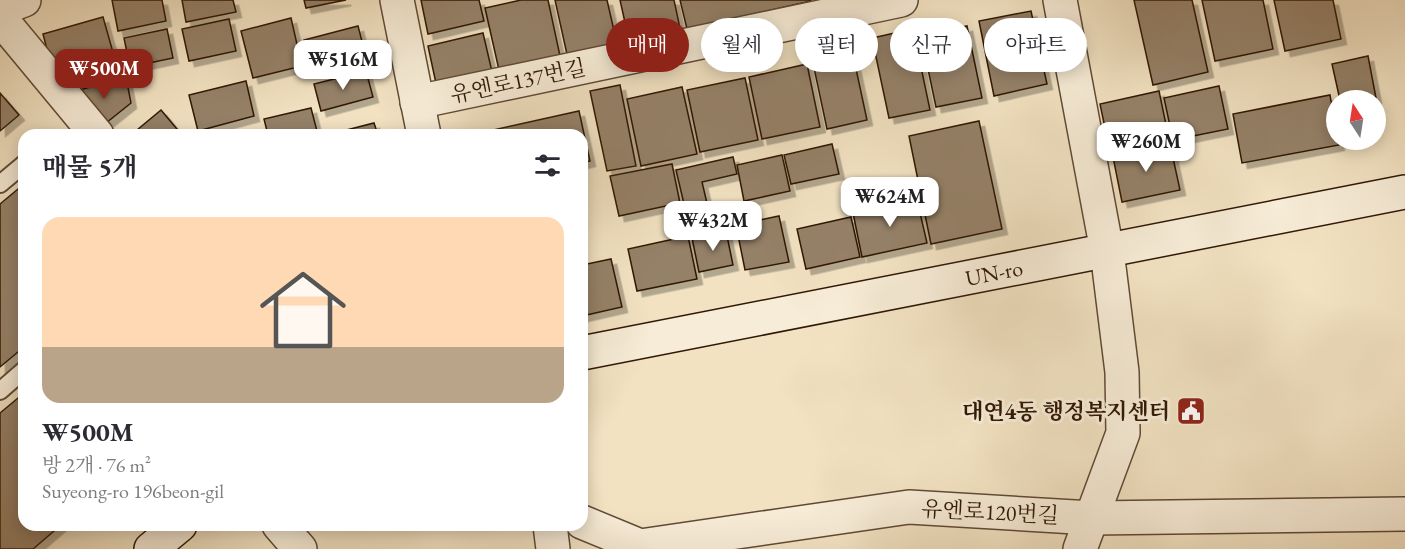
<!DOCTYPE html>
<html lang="ko">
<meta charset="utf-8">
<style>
:root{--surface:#fff;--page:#f7f7f7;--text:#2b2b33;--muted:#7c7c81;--accent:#8f2418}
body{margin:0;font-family:"EB Garamond","Noto Serif KR",serif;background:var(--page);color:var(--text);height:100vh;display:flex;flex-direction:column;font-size:22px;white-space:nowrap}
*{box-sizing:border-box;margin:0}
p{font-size:20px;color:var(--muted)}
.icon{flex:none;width:33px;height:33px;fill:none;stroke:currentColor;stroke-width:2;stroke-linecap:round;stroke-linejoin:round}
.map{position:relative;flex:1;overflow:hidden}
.panel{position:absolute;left:18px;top:129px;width:570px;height:402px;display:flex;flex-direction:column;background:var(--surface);border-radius:18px;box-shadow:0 3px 15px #0003}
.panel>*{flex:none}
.banner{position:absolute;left:606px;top:18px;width:570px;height:54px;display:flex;gap:12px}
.needle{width:39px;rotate:348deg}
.controls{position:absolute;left:1326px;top:90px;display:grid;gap:12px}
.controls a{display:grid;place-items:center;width:60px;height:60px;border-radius:50%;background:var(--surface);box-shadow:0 3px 15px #0003;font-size:30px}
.price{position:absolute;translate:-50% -51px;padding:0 14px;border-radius:12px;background:#fff;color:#222;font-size:20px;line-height:39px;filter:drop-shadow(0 2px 3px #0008)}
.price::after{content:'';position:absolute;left:50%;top:36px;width:18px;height:14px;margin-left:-9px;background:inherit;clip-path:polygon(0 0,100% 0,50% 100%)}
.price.selected{background:var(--accent);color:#fff}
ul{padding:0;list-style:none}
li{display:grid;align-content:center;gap:12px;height:318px;padding:0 24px}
li span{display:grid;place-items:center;height:186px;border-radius:18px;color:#555}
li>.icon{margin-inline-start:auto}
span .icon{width:108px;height:108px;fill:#fffc;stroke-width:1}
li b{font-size:26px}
h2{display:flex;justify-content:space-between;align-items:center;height:72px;padding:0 24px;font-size:26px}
.chip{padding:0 21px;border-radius:27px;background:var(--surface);box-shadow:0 3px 15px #0003;font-size:21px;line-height:54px}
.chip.selected{background:var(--accent);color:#fff}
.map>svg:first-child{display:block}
.building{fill:#958168;stroke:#301806;stroke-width:1.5;filter:url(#shadow)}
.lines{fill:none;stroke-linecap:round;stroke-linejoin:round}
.service-casing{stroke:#604a35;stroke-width:20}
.minor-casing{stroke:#604a35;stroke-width:36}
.tertiary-casing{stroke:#604a35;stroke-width:36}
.secondary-casing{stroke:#301806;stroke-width:36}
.service{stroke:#f7ecd7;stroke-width:16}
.minor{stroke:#f7ecd7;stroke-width:33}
.tertiary{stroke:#f7ecd7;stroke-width:33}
.secondary{stroke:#f7ecd7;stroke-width:33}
.labels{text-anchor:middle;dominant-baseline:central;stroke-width:6;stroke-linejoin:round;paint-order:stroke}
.street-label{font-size:22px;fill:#301806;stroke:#f7ecd7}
.poi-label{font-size:22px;font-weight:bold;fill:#301806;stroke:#f7ecd7;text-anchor:end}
</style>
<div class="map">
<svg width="1405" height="549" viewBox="0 0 1405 549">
<defs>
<filter id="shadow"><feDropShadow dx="5.5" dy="5.5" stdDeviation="0" flood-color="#0004"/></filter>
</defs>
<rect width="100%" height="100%" fill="#f2e2c2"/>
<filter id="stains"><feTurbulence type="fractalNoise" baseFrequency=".00333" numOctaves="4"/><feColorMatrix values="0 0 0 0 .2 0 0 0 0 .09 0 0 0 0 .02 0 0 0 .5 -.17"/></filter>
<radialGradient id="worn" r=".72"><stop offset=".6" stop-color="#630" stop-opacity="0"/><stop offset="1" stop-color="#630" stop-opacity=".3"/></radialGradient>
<g class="building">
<polygon points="112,0 162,0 166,21 118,31"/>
<polygon points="182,0 233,0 236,12 186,22"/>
<polygon points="304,0 346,0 306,8"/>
<polygon points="421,0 479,0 484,21 428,34"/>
<polygon points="521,0 548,0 560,56 499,70 485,8"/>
<polygon points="555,0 607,0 618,48 568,59"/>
<polygon points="620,0 674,0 681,33 630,45"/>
<polygon points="680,0 811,0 811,1 687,29"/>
<polygon points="1134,0 1192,0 1208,72 1153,85"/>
<polygon points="1202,0 1263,0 1273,49 1215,61"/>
<polygon points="1274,0 1333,0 1341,39 1285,51"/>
<polygon points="1031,11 1047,84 994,96 979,21"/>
<polygon points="103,17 114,56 53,73 43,34"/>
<polygon points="291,18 302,66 253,78 241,31"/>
<polygon points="229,19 236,51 189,61 182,29"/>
<polygon points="358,26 365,53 310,67 304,40"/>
<polygon points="967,26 982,98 936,107 921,36"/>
<polygon points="167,29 173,58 130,67 124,38"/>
<polygon points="913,29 930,110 889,118 872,38"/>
<polygon points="483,33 493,76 437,88 428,46"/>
<polygon points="850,41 867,120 827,129 810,49"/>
<polygon points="1368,56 1376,98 1375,100 1340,100 1332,64"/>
<polygon points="807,64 820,127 762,139 749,77"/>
<polygon points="366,71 373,97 321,111 314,84"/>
<polygon points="126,77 131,103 101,127 69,93"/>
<polygon points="745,78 758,140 700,152 687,90"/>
<polygon points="246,81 254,116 198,131 189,95"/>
<polygon points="620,85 636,166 607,171 590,91"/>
<polygon points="1219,86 1228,129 1173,140 1164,98"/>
<polygon points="682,87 697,154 641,166 627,99"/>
<polygon points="1159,91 1169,139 1110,152 1100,104"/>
<polygon points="0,93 19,115 0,131"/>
<polygon points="1330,95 1336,130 1336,140 1338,140 1339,145 1242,163 1233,114"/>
<polygon points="311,108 318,135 268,135 264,119"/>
<polygon points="161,110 182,135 131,135"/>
<polygon points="579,111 590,161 582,163 582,135 471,135"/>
<polygon points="979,121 1002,229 931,244 909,136"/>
<polygon points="374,123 378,135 327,135"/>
<polygon points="832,144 839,174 791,184 784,155"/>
<polygon points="1170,144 1180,190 1122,202 1113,157"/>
<polygon points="782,155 790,191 744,201 737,165"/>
<polygon points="733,157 737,174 702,182 710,216 688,221 676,170"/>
<polygon points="672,164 680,203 619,216 610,176"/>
<polygon points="24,184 24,347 0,367 0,204"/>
<polygon points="917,200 927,243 862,257 853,213"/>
<polygon points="779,216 789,262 745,270 736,225"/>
<polygon points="851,217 860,257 806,269 797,229"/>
<polygon points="726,231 733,265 699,272 692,238"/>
<polygon points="688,236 697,279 637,291 628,249"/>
<polygon points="611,259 622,307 582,316 582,265"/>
<polygon points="24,393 24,525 61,525 33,549 0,549 0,413"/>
</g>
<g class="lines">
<g class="service-casing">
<g id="service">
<polyline points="0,184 24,164"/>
<polyline points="0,391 24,370"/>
</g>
</g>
<g class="minor-casing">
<g id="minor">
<polyline points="1060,0 1107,251 1122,372 1123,433 1080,549"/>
<polyline points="0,9 24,0"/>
<polyline points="0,18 97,135"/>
<polyline points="417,102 901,0"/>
<polyline points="582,522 640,546 909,507 1092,518 1405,514"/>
<polyline points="279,525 300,549"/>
<polyline points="550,525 553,549"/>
</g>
</g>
<g class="tertiary-casing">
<polyline id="tertiary" points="397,0 424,135"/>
</g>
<g class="secondary-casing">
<g id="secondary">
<polyline points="582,353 1405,192"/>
<polyline points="151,549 180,525"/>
</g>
</g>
<use href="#service" class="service"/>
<use href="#minor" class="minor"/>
<use href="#tertiary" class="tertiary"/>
<use href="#secondary" class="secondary"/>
</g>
<defs>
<g id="civic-square" transform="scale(1.5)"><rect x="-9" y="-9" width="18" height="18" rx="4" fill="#8f2418" stroke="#f7ecd7"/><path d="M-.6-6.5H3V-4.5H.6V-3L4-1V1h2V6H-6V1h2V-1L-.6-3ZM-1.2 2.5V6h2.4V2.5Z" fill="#fff"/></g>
</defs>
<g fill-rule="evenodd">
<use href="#civic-square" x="1191" y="411"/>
</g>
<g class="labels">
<g class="street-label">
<text transform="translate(518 81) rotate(-12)">유엔로137번길</text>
<text transform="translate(994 273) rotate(-11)">UN-ro</text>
<text transform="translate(990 512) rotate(3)">유엔로120번길</text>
</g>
<g class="poi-label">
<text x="1170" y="411">대연4동 행정복지센터</text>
</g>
</g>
<rect width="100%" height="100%" filter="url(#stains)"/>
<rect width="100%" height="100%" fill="url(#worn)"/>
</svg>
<div class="controls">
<a><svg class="needle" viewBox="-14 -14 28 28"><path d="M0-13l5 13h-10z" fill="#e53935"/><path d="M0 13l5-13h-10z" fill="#7c7c81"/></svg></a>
</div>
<b class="price" style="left:343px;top:91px">₩516M</b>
<b class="price selected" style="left:104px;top:100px">₩500M</b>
<b class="price" style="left:1146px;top:173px">₩260M</b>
<b class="price" style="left:890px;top:228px">₩624M</b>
<b class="price" style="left:713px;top:252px">₩432M</b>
<div class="banner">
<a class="chip selected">매매</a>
<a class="chip">월세</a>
<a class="chip">필터</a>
<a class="chip">신규</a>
<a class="chip">아파트</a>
</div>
<section class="panel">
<h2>매물 5개<svg class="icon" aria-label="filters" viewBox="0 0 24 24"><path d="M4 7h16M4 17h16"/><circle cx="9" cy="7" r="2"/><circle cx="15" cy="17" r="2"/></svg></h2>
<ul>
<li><span style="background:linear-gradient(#ffd9b3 70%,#b9a48a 0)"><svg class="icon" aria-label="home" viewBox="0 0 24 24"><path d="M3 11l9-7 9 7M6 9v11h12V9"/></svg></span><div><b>₩500M</b><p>방 2개 · 76 m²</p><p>Suyeong-ro 196beon-gil</p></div></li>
</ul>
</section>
</div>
